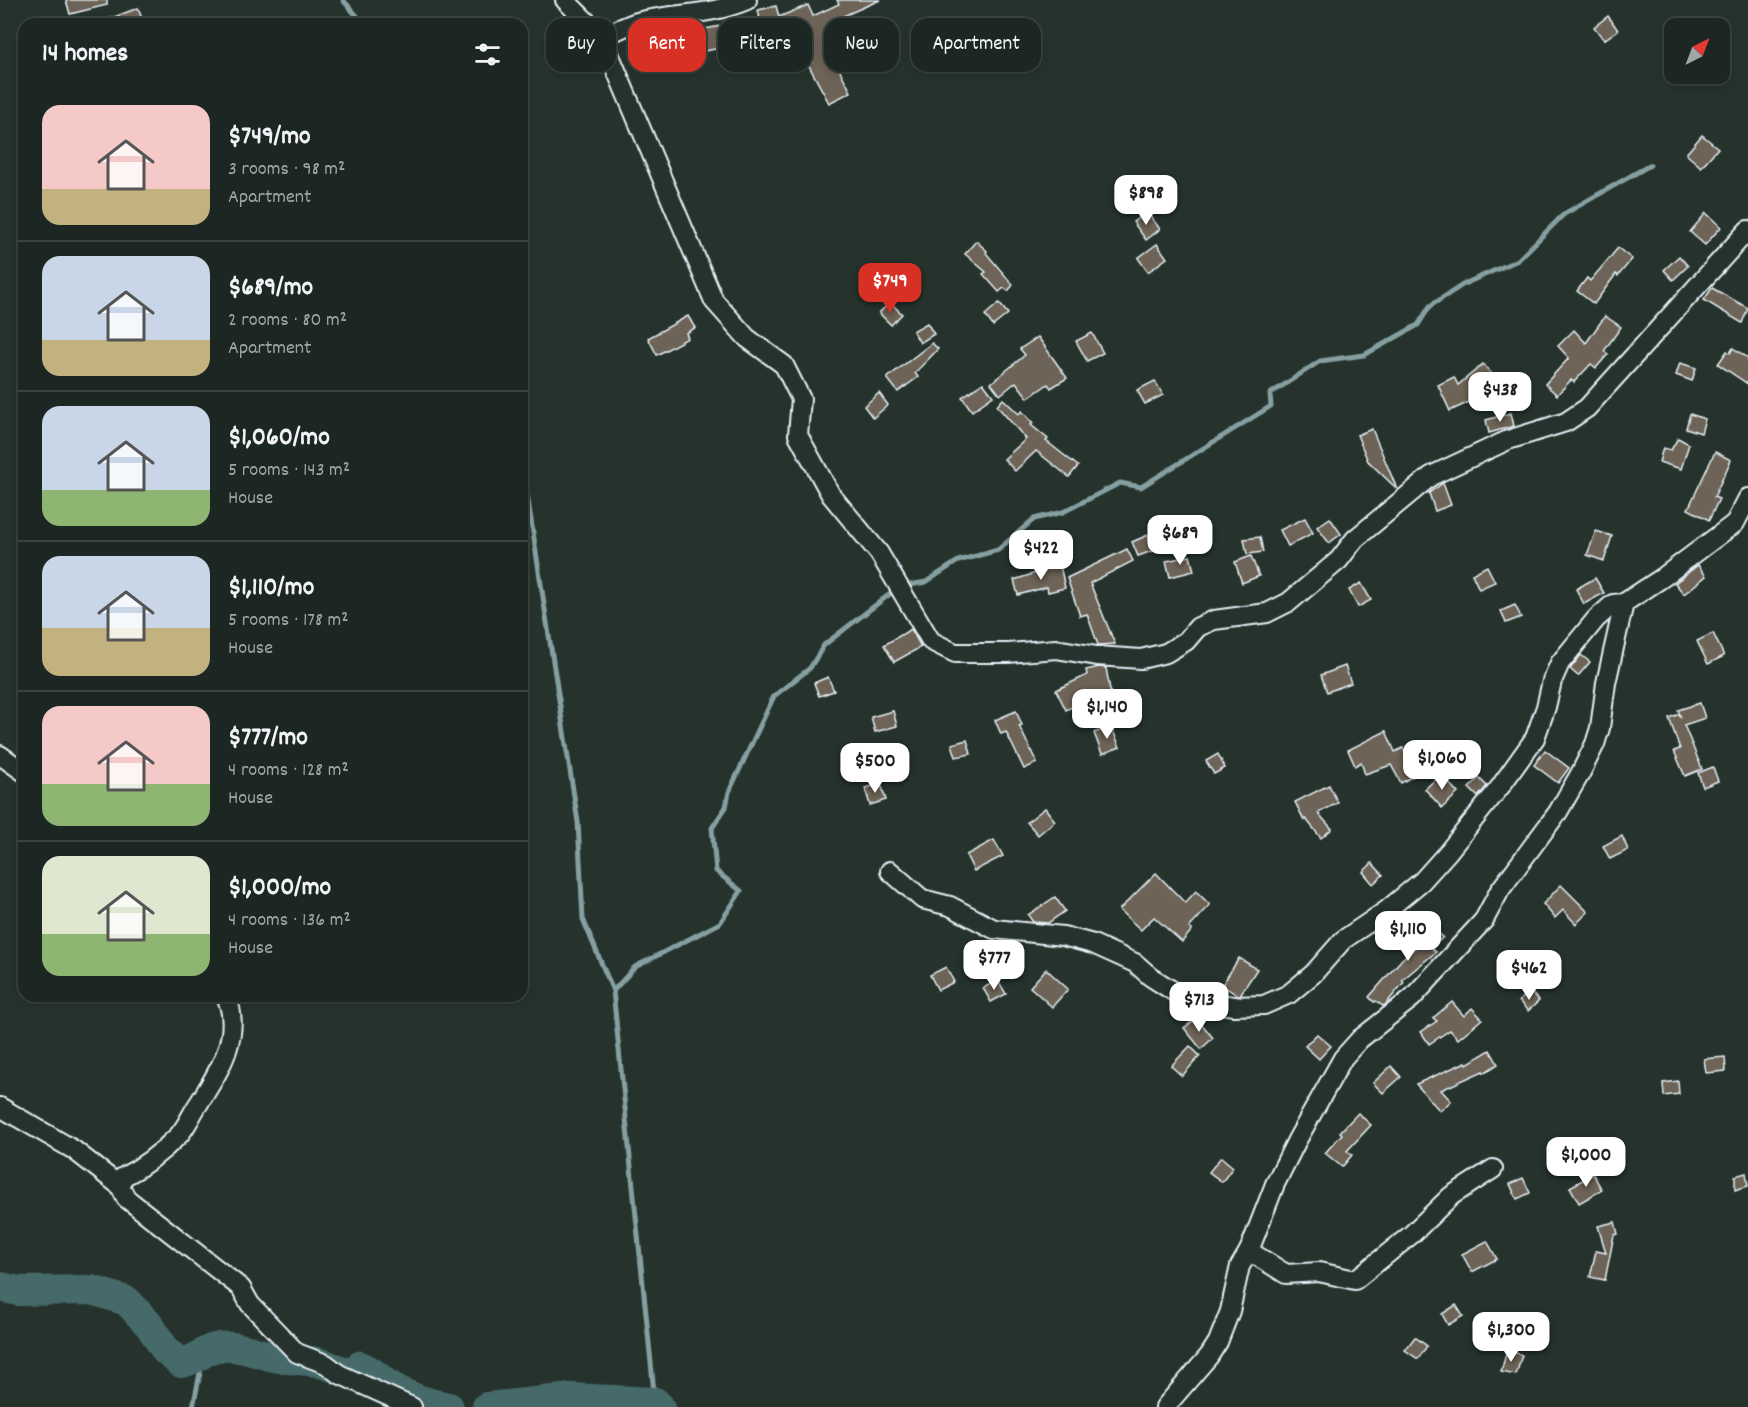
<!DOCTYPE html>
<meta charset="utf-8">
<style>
:root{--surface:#1c2622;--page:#252e2a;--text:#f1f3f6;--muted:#a0a5a5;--line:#3a4340;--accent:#d93025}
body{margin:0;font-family:Dekko,sans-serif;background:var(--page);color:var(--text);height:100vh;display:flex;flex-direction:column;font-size:22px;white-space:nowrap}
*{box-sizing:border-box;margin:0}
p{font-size:20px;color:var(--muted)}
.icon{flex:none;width:33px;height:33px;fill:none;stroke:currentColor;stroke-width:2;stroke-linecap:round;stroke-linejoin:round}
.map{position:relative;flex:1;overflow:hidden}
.drawer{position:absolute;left:18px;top:18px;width:510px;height:984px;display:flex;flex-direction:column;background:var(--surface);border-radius:18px;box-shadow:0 3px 9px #0003,0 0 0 2px var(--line)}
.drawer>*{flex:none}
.banner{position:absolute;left:546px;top:18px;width:570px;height:54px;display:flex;gap:12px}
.needle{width:39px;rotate:42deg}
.fabs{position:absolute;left:1664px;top:18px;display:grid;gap:12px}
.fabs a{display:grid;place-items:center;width:66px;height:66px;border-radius:12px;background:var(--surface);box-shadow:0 3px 9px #0003,0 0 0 2px var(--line);font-size:30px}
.price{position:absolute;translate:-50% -51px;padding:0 14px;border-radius:12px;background:#fff;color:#222;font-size:20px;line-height:39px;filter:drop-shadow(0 2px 3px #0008)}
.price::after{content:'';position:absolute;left:50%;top:36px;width:18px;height:14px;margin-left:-9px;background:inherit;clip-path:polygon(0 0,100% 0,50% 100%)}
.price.current{background:var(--accent);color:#fff}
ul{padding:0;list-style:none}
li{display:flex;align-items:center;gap:18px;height:150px;padding:0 24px}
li+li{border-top:2px solid var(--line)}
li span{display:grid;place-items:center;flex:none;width:168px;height:120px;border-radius:18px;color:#555}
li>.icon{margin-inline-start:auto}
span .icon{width:72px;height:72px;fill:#fffc;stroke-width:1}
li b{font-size:26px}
h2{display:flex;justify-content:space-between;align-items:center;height:72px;padding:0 24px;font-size:26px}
.tag{padding:0 21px;border-radius:18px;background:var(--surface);box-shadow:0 3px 9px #0003,0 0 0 2px var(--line);font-size:21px;line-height:54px}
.tag.current{background:var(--accent);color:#fff}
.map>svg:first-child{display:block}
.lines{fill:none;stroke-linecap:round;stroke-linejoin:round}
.stream{stroke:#86a0a2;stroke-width:5}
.river{stroke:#456a69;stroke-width:30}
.building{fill:#6d6456;stroke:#e8f1f8;stroke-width:1.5}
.minor-casing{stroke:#e8f1f8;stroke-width:22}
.minor{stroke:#26332d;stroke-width:18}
</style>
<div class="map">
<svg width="1748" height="1407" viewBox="0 0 1748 1407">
<rect width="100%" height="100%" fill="#26332d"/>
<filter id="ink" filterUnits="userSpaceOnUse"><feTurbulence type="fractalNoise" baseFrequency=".0167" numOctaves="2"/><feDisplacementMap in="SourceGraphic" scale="12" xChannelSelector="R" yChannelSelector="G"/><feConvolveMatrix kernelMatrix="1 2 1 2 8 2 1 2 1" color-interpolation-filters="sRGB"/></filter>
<g filter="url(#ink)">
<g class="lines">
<g class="stream">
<polyline points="343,0 364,24"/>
<polyline points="522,462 578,822 583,919 613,991 655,1402"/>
<polyline points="613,991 635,967 720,923 741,891 716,871 712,828 726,807 729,792 774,696 810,668 824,645 899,587 926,582 958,561 998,550 1034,519 1063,512 1120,483 1141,487 1271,406 1270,394 1320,361 1364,355 1418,325 1430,306 1464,284 1518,260 1564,214 1650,165"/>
<polyline points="193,1407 204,1354"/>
</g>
<g class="river">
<path d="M0 1287 19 1291 92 1290 127 1301 150 1326 166 1351 181 1363C197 1360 203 1351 214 1348 234 1342 260 1355 279 1358 292 1360 304 1360 317 1362 331 1365 349 1378 360 1366 372 1370 377 1377 387 1384 406 1396 428 1404 449 1407"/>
<polyline points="487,1407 571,1398 655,1402 660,1407"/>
</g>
</g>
<g class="building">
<polygon points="66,0 107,0 107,5 70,14"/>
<polygon points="837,0 880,0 832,21 837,33 832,35 836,43 827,46 851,92 829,103 808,64 812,62 797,26 746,39 743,31 761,24 758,10 776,6 779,17 808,5 813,16 839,4"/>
<polygon points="138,8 144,24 99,24 98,23"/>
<polygon points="1608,16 1618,30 1604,40 1594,27"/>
<polygon points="988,20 994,31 936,66 917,31 932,24 943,46"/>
<polygon points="731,24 735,45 705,51 700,30"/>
<polygon points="1702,135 1718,148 1701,167 1686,154"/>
<polygon points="1147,212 1160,229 1146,240 1133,222"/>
<polygon points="1706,213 1721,227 1705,245 1690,232"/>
<polygon points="976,241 987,251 986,253 1013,285 1008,291 1004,288 999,292 983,274 986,272 965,254"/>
<polygon points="1157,244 1167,258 1148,272 1138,258"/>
<polygon points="1618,248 1632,259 1618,276 1616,274 1594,304 1577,291 1587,278 1590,281"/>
<polygon points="1679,256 1688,266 1673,280 1664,270"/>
<polygon points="1712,288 1748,308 1742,323 1704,300"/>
<polygon points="890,302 902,314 891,325 879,313"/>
<polygon points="999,303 1008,314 993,326 985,315"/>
<polygon points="688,316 695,328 686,333 688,338 657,355 648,338"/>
<polygon points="1605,316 1621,327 1604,351 1608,354 1596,368 1591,364 1574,382 1571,380 1557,395 1545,384 1569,358 1558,346 1574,330 1586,343"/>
<polygon points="927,323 934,334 920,343 913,331"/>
<polygon points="1092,333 1103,353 1087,361 1076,341"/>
<polygon points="1038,337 1067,378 1051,388 1048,384 1028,398 1016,382 1000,395 991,383 1025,355 1020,349"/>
<polygon points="932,343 938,349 915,373 918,377 898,392 887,378"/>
<polygon points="1733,348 1748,358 1748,384 1718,364 1727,351 1730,353"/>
<polygon points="1680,363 1696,368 1692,381 1676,375"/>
<polygon points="1483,364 1499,382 1484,395 1450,411 1438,385 1454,377 1458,385"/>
<polygon points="1155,381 1163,395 1145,404 1137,390"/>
<polygon points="983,383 993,396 972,411 962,397"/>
<polygon points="879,393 888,405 873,418 864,406"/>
<polygon points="1003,399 1019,414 1022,411 1033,423 1031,425 1048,439 1046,441 1078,466 1069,477 1036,451 1015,471 1004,459 1026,439 997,406"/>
<polygon points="1511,413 1514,426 1489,433 1486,420"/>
<polygon points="1690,414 1705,419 1701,433 1686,428"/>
<polygon points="1372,429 1397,489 1368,461 1357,435"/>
<polygon points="1678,438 1689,444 1681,469 1659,462 1663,448 1671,450"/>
<polygon points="1715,452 1731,460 1714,497 1719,499 1709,520 1688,509"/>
<polygon points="1443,483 1451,505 1435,511 1429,493"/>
<polygon points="1305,518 1313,533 1288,546 1280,530"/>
<polygon points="1330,518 1341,534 1329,543 1317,527"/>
<polygon points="1596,531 1612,536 1604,561 1587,555"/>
<polygon points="1148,535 1155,550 1138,556 1132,542"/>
<polygon points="1260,537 1263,552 1247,554 1244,539"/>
<polygon points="1127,549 1133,561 1090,583 1115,644 1098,645 1087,614 1080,616 1067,578"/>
<polygon points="1190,556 1194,571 1170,577 1166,561"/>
<polygon points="1251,556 1259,576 1242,583 1235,562"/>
<polygon points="1060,565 1065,588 1048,592 1047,587 1018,595 1014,580"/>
<polygon points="1698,565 1706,576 1684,594 1675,583"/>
<polygon points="1487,566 1495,582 1479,589 1472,574"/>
<polygon points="1595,578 1604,593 1584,604 1576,589"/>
<polygon points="1361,583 1371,600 1358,607 1349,590"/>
<polygon points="1515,605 1521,617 1506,623 1501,611"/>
<polygon points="911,629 921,647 894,662 884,645"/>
<polygon points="1713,633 1724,656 1708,664 1697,641"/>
<polygon points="1581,655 1590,662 1578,676 1570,669"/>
<polygon points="1345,666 1351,683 1327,692 1321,675"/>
<polygon points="1099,667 1106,668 1112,701 1093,705 1091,697 1066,710 1056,690 1087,675 1086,670"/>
<polygon points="828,677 834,691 819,696 814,683"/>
<polygon points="1700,703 1705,718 1684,725 1702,769 1685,776 1674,751 1680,749 1669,718 1679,714 1681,718 1678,710"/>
<polygon points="893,711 897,726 875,732 871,717"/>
<polygon points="1016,711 1022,725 1019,726 1037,763 1024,769 1006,732 1001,734 995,720"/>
<polygon points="1111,726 1120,747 1102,754 1094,733"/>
<polygon points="1386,731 1395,752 1403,748 1417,774 1401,783 1391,765 1365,774 1361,762 1355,766 1348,750"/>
<polygon points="967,740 971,754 956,757 952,744"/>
<polygon points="1545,750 1569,768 1558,783 1534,765"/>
<polygon points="1218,754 1225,768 1214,774 1206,761"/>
<polygon points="1713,767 1718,781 1703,787 1698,773"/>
<polygon points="1441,774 1458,793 1442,808 1425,789"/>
<polygon points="1479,778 1487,786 1478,797 1469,788"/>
<polygon points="881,784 886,800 870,805 865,788"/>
<polygon points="1329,785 1338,803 1318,813 1332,829 1321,838 1306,819 1304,820 1295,802"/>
<polygon points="1045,808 1055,821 1038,835 1027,822"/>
<polygon points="1622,836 1628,850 1610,859 1603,846"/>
<polygon points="994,840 1003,856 974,871 966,855"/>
<polygon points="1372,863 1383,875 1373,884 1363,872"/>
<polygon points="1156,873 1185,903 1196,891 1210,905 1189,928 1192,930 1182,942 1154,917 1141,930 1119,910"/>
<polygon points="1561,885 1588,912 1576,924 1563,910 1555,918 1543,904"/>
<polygon points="1055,897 1065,911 1048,923 1033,922 1028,915"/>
<polygon points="1417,920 1427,935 1433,928 1443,937 1432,948 1436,952 1402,980 1404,982 1386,1004 1383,1006 1376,1001 1374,1002 1369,997 1402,959 1416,947 1404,930"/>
<polygon points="1239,958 1257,969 1240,995 1237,995 1222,985"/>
<polygon points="946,967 954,982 938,990 930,975"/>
<polygon points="1046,969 1068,989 1052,1007 1030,987"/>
<polygon points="998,980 1006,994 991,1002 983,988"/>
<polygon points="1530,991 1539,1001 1528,1011 1519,1001"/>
<polygon points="1452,1002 1464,1016 1472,1008 1482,1019 1458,1039 1450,1030 1429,1044 1421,1032 1437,1021 1433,1018"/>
<polygon points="1197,1018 1213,1038 1201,1049 1184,1028"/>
<polygon points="1317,1034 1331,1046 1319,1059 1305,1046"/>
<polygon points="1190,1046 1200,1056 1182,1076 1171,1066"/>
<polygon points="1490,1050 1498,1064 1484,1073 1483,1071 1441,1090 1451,1101 1440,1111 1416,1084 1466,1062 1467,1064"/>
<polygon points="1725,1057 1726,1071 1706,1073 1704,1059"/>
<polygon points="1391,1066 1401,1077 1383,1093 1373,1083"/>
<polygon points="1678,1081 1679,1094 1664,1096 1663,1083"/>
<polygon points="1358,1113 1371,1125 1347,1151 1352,1155 1342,1167 1325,1153 1342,1134 1340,1132"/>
<polygon points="1221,1157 1233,1167 1222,1182 1209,1172"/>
<polygon points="1746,1173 1748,1186 1735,1190 1735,1176"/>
<polygon points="1593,1174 1602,1190 1579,1203 1570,1187"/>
<polygon points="1523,1178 1530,1193 1517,1199 1510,1184"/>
<polygon points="1615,1222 1618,1234 1614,1235 1605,1280 1590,1277 1596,1251 1606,1253 1598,1226"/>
<polygon points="1487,1241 1497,1259 1472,1272 1462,1254"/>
<polygon points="1456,1305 1463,1316 1448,1325 1442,1314"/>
<polygon points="1415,1337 1427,1346 1418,1359 1405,1350"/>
<polygon points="1507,1350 1522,1355 1516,1375 1501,1372"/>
</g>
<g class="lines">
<g class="minor-casing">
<g id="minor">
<polyline points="565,0 602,37 714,301 747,338 784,365 801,399 798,435 831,495 879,553 931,641 955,653 1008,653 1056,649 1097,656 1141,659 1166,653 1186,641 1198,627 1214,620 1267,613 1289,602 1339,560 1355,539 1431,476 1508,440 1566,422 1587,408 1748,230"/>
<path d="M602 37C614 32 628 24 641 21 677 13 713 15 747 0"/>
<polyline points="0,755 24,772"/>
<polyline points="890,871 922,899 950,906 994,929 1063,936 1093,944 1135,963 1151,977 1173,991 1202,1001 1233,1006 1264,1005 1289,994 1313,974 1343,940 1387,910 1422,881 1448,852 1500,787 1535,738 1546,707 1552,681 1560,663 1596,619 1613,604 1624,603 1662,578 1735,523 1748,498"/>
<path d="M226 996C243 1035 219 1071 199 1103 192 1113 187 1126 179 1135 163 1151 143 1167 123 1177L120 1186 126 1198 241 1288 250 1304 297 1353 326 1364 339 1374 412 1407"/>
<polyline points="0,1107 74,1150 120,1186"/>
<polyline points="1249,1251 1286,1274 1319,1272 1355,1280 1412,1234 1451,1196 1493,1169"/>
<polyline points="1165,1407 1209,1356 1218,1342 1230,1311 1240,1266 1249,1251 1275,1184 1297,1140 1343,1058 1360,1039 1412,998 1484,920 1500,890 1558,812 1580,774 1595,744 1600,728 1606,683 1624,603"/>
</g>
</g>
<use href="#minor" class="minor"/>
</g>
</g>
</svg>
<div class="fabs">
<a><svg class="needle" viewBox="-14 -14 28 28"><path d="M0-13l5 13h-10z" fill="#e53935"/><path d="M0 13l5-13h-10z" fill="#a0a5a5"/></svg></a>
</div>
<b class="price" style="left:1146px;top:226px">$898</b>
<b class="price current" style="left:890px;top:314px">$749</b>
<b class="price" style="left:1500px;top:423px">$438</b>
<b class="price" style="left:1180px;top:566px">$689</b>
<b class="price" style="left:1041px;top:581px">$422</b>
<b class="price" style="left:1107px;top:740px">$1,140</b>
<b class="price" style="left:1442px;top:791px">$1,060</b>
<b class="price" style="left:875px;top:794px">$500</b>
<b class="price" style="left:1408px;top:962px">$1,110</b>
<b class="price" style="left:994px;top:991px">$777</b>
<b class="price" style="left:1529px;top:1001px">$462</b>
<b class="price" style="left:1199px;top:1033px">$713</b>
<b class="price" style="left:1586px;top:1188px">$1,000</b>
<b class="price" style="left:1511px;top:1363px">$1,300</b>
<div class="banner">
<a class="tag">Buy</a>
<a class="tag current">Rent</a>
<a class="tag">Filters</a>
<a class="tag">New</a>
<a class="tag">Apartment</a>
</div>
<section class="drawer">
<h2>14 homes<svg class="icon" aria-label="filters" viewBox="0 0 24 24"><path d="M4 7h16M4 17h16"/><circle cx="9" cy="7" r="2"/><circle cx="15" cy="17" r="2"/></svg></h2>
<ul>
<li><span style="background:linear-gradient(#f6c9c9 70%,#c2b280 0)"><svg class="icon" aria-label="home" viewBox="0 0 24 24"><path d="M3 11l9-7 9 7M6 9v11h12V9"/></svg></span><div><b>$749/mo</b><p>3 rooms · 98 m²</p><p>Apartment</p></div></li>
<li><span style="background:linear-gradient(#c9d6e8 70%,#c2b280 0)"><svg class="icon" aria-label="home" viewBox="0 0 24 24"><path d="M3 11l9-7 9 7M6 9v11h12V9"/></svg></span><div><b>$689/mo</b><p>2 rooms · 80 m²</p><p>Apartment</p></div></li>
<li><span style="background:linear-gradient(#c9d6e8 70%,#8fb573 0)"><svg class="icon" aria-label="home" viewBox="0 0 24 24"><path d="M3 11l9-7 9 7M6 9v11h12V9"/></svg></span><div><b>$1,060/mo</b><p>5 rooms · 143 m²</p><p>House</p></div></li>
<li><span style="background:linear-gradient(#c9d6e8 60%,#c2b280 0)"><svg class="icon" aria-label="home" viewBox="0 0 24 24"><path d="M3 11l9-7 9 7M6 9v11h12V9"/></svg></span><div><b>$1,110/mo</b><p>5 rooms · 178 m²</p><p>House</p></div></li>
<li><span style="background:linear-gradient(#f6c9c9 65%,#8fb573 0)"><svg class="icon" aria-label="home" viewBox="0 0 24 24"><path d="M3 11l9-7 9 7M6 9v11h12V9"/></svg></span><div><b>$777/mo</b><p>4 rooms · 128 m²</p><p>House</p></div></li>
<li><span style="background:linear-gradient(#dfe7d0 65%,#8fb573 0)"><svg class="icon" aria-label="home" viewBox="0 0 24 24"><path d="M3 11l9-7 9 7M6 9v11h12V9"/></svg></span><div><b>$1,000/mo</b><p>4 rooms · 136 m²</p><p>House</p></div></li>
</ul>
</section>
</div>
